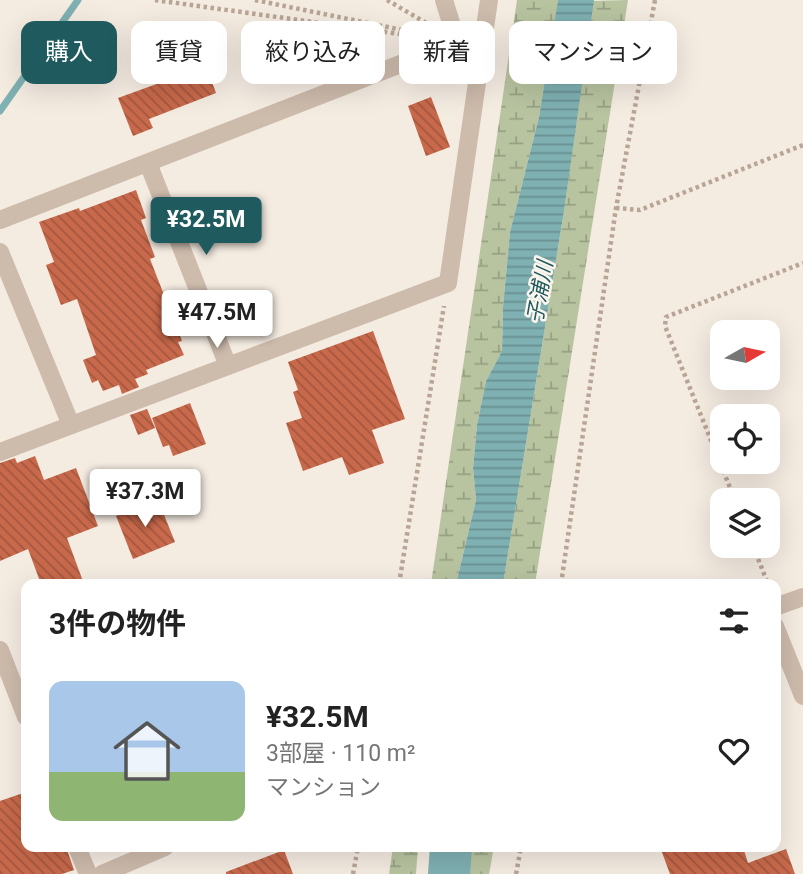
<!DOCTYPE html>
<html lang="ja">
<meta charset="utf-8">
<style>
:root{--surface:#fff;--page:#f2f2f2;--text:#222;--muted:#767676;--line:#e0e0e0;--accent:#1f5a5e}
body{margin:0;font-family:Roboto,"Noto Sans JP",sans-serif;background:var(--page);color:var(--text);height:100vh;display:flex;flex-direction:column;font-size:26px;white-space:nowrap}
*{box-sizing:border-box;margin:0}
p{font-size:23px;color:var(--muted)}
.icon{flex:none;width:38px;height:38px;fill:none;stroke:currentColor;stroke-width:2;stroke-linecap:round;stroke-linejoin:round}
.map{position:relative;flex:1;overflow:hidden}
.details{position:absolute;left:21px;top:579px;width:760px;height:273px;display:flex;flex-direction:column;background:var(--surface);border-radius:14px;box-shadow:0 7px 28px #0002}
.details>*{flex:none}
.top-card{position:absolute;left:21px;top:21px;width:761px;height:63px;display:flex;gap:14px}
.needle{width:46px;rotate:81deg}
.controls{position:absolute;left:710px;top:320px;display:grid;gap:14px}
.controls a{display:grid;place-items:center;width:70px;height:70px;border-radius:14px;background:var(--surface);box-shadow:0 7px 28px #0002;font-size:35px}
.price{position:absolute;translate:-50% -60px;padding:0 16px;border-radius:7px;background:#fff;color:#222;font-size:23px;line-height:46px;filter:drop-shadow(0 2px 4px #0008)}
.price::after{content:'';position:absolute;left:50%;top:42px;width:21px;height:16px;margin-left:-10px;background:inherit;clip-path:polygon(0 0,100% 0,50% 100%)}
.price.active{background:var(--accent);color:#fff}
ul{padding:0;list-style:none}
li{display:flex;align-items:center;gap:21px;height:175px;padding:0 28px}
li+li{border-top:2px solid var(--line)}
li span{display:grid;place-items:center;flex:none;width:196px;height:140px;border-radius:14px;color:#555}
li>.icon{margin-inline-start:auto}
span .icon{width:84px;height:84px;fill:#fffc;stroke-width:1}
li b{font-size:30px}
h2{display:flex;justify-content:space-between;align-items:center;height:84px;padding:0 28px;font-size:30px}
.tag{padding:0 24px;border-radius:14px;background:var(--surface);box-shadow:0 7px 28px #0002;font-size:24px;line-height:63px}
.tag.active{background:var(--accent);color:#fff}
.map>svg:first-child{display:block}
.wetland{fill:url(#wetland-marsh)}
.water{fill:url(#water-rules)}
.lines{fill:none;stroke-linecap:round;stroke-linejoin:round}
.stream{stroke:#7fb0b2;stroke-width:7}
.river{stroke:#7fb0b2;stroke-width:42}
.building{fill:url(#building-back-hatch)}
.path{stroke:#b9a596;stroke-width:4.5;stroke-dasharray:3.5 3.5;stroke-linecap:butt}
.street{stroke:#cdbbac;stroke-width:18}
.labels{text-anchor:middle;dominant-baseline:central;stroke-width:5;stroke-linejoin:round;paint-order:stroke}
.water-label{font-size:21px;font-style:italic;fill:#1f5a5e;stroke:#fbf5ee}
</style>
<div class="map">
<svg width="803" height="874" viewBox="0 0 803 874">
<defs>
<pattern id="wetland-marsh" width="20" height="14" patternUnits="userSpaceOnUse" patternTransform="scale(1.75)"><rect width="20" height="14" fill="#b8c4a0"/><path d="M1 5h8M5 5V1M11 12h8M15 12V8" fill="none" stroke="#97a083"/></pattern>
<pattern id="water-rules" width="6" height="5" patternUnits="userSpaceOnUse" patternTransform="scale(1.75)"><rect width="6" height="5" fill="#7fb0b2"/><path d="M0 2.5h6" fill="none" stroke="#699091"/></pattern>
<pattern id="building-back-hatch" width="6" height="6" patternUnits="userSpaceOnUse" patternTransform="scale(1.75)"><rect width="6" height="6" fill="#c8694b"/><path d="M-1 5l2 2M0 0l6 6M5-1l2 2" fill="none" stroke="#a4573f"/></pattern>
</defs>
<rect width="100%" height="100%" fill="#f4ebe1"/>
<g class="wetland">
<polygon points="517,0 558,0 557,9 539,117 510,232 503,307 502,351 486,381 477,425 473,468 476,500 456,584 431,584"/>
<polygon points="628,0 535,584 503,584 564,211 593,1"/>
<polygon points="393,847 418,847 416,874 389,874"/>
<polygon points="470,847 494,847 489,874 466,874"/>
</g>
<polygon class="water" points="558,0 594,0 564,211 503,584 456,584 476,500 473,468 477,425 486,381 502,351 503,307 510,232 539,117"/>
<g class="lines">
<polyline class="stream" points="0,111 78,0"/>
<polyline class="river" points="449,874 451,847"/>
</g>
<g class="building">
<polygon points="206,66 216,93 149,119 153,128 133,136 118,98"/>
<polygon points="431,97 450,147 426,156 408,106"/>
<polygon points="136,190 146,218 141,220 155,257 150,259 182,341 178,342 184,355 146,370 148,374 135,379 139,387 122,394 119,385 103,391 98,380 92,383 83,360 96,355 77,299 61,305 46,265 54,262 39,222 79,208 80,211"/>
<polygon points="373,331 405,419 372,430 384,463 349,475 342,457 303,471 286,423 302,418 293,392 298,390 288,362"/>
<polygon points="190,403 206,444 173,456 169,445 163,447 152,418"/>
<polygon points="147,409 155,428 138,435 130,415"/>
<polygon points="35,456 44,480 76,468 98,526 67,538 84,584 41,584 28,549 0,561 0,463 15,458 17,463"/>
<polygon points="158,500 175,542 133,559 116,516"/>
<polygon points="26,792 26,847 66,847 74,870 62,874 0,874 0,801"/>
<polygon points="660,847 743,847 748,863 786,849 795,874 670,874"/>
<polygon points="284,850 293,874 226,874 226,872"/>
</g>
<g class="lines">
<g class="path">
<polyline points="155,0 414,36"/>
<polyline points="255,0 422,34"/>
<polyline points="387,0 433,27"/>
<polyline points="616,208 640,210 803,145"/>
<polyline points="735,500 665,326 666,317 803,263"/>
<polyline points="753,546 768,584"/>
<polyline points="399,584 444,306"/>
<polyline points="561,584 616,208 655,0"/>
<polyline points="353,874 358,847"/>
<polyline points="516,874 521,847"/>
</g>
<g class="street">
<polyline points="444,0 457,42"/>
<polyline points="148,163 228,366"/>
<polyline points="0,220 457,42 485,27"/>
<polyline points="0,252 71,425"/>
<polyline points="0,452 448,283 489,0"/>
<polyline points="775,607 803,597"/>
<polyline points="775,626 803,696"/>
<polyline points="0,650 26,717"/>
<polyline points="77,847 88,874"/>
<polyline points="102,874 165,847"/>
</g>
</g>
<g class="labels">
<g class="water-label">
<text transform="translate(540 292) rotate(-80)">子浦川</text>
</g>
</g>
</svg>
<div class="controls">
<a><svg class="needle" viewBox="-14 -14 28 28"><path d="M0-13l5 13h-10z" fill="#e53935"/><path d="M0 13l5-13h-10z" fill="#767676"/></svg></a>
<a><svg class="icon" aria-label="locate" viewBox="0 0 24 24"><circle cx="12" cy="12" r="6"/><path d="M12 2v4M12 18v4M2 12h4M18 12h4"/></svg></a>
<a><svg class="icon" aria-label="layers" viewBox="0 0 24 24"><path d="M12 4l9 5-9 5-9-5zM3 14l9 5 9-5"/></svg></a>
</div>
<b class="price active" style="left:206px;top:257px">¥32.5M</b>
<b class="price" style="left:217px;top:350px">¥47.5M</b>
<b class="price" style="left:145px;top:529px">¥37.3M</b>
<div class="top-card">
<a class="tag active">購入</a>
<a class="tag">賃貸</a>
<a class="tag">絞り込み</a>
<a class="tag">新着</a>
<a class="tag">マンション</a>
</div>
<section class="details">
<h2>3件の物件<svg class="icon" aria-label="filters" viewBox="0 0 24 24"><path d="M4 7h16M4 17h16"/><circle cx="9" cy="7" r="2"/><circle cx="15" cy="17" r="2"/></svg></h2>
<ul>
<li><span style="background:linear-gradient(#a9c7e8 65%,#8fb573 0)"><svg class="icon" aria-label="home" viewBox="0 0 24 24"><path d="M3 11l9-7 9 7M6 9v11h12V9"/></svg></span><div><b>¥32.5M</b><p>3部屋 · 110 m²</p><p>マンション</p></div><svg class="icon" aria-label="heart" viewBox="0 0 24 24"><path d="M12 20l-8-8c-3-5 5-10 8-4 3-6 11-1 8 4z"/></svg></li>
</ul>
</section>
</div>
